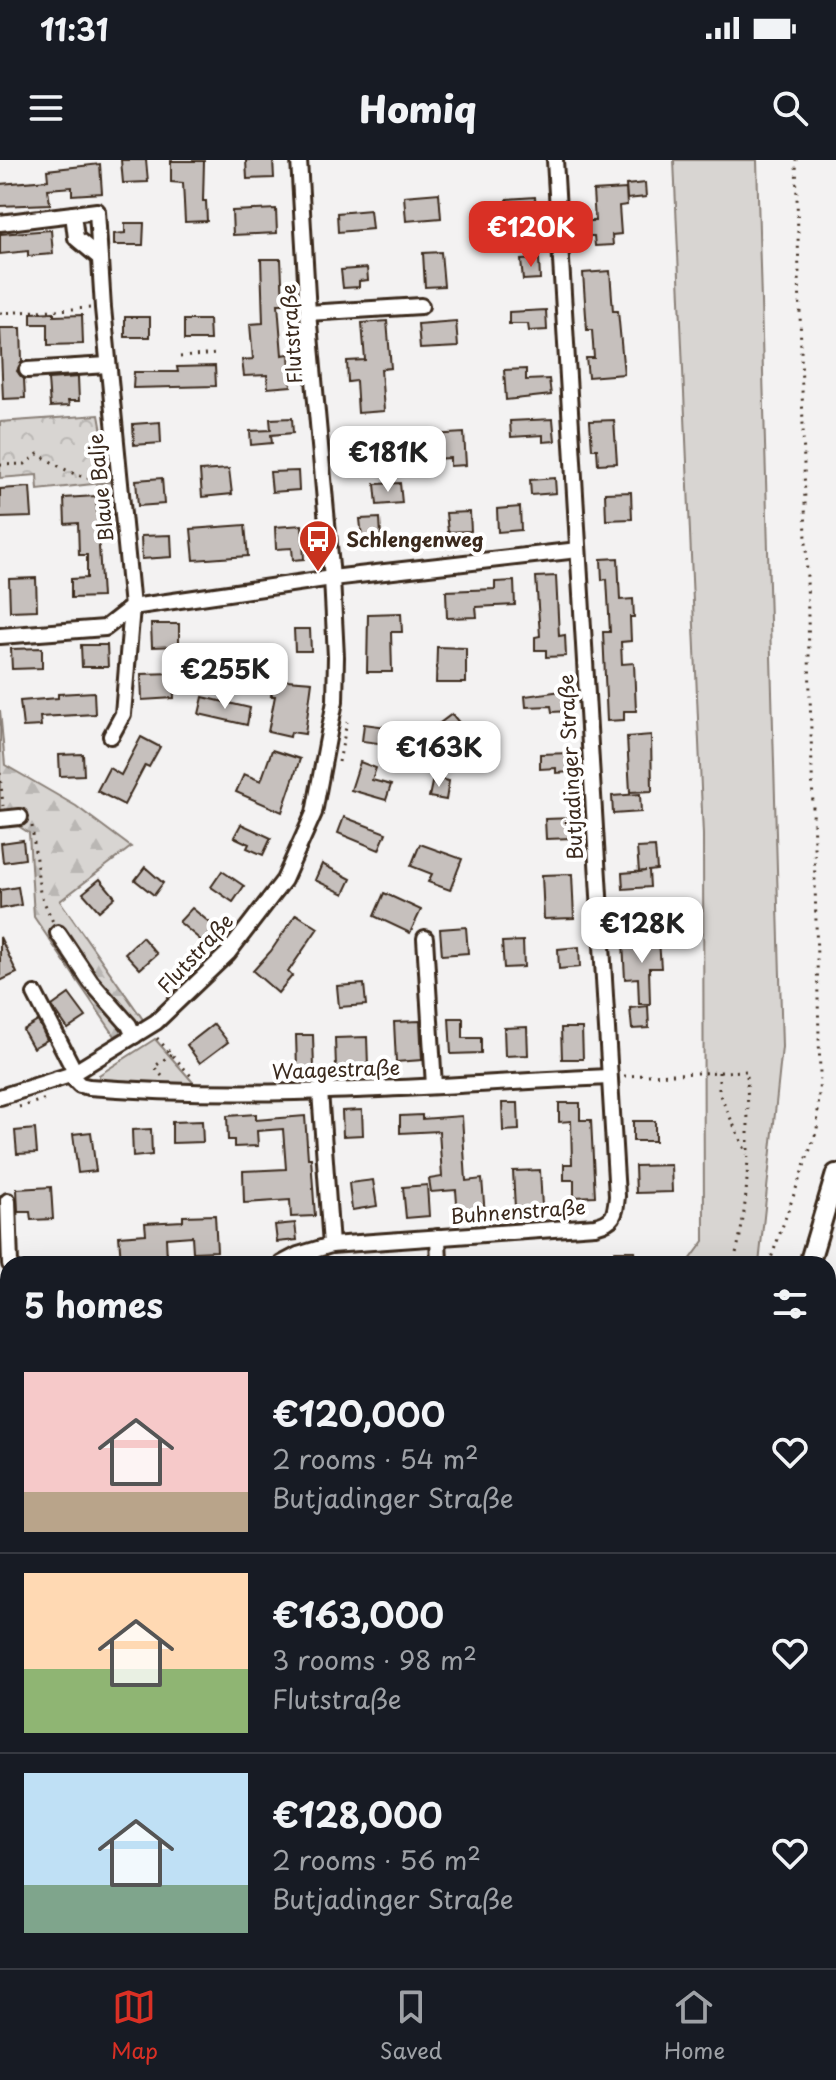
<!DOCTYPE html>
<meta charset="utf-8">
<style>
:root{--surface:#171b24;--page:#20242c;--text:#f1f3f6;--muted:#9ea1a6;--line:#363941;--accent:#d93025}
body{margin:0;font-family:"Playpen Sans",sans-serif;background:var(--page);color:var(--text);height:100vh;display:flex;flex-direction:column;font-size:30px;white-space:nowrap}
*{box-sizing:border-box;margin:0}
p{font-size:26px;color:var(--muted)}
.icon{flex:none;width:44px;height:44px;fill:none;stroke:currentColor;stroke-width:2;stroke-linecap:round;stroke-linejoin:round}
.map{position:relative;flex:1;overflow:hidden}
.details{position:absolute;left:0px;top:1096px;width:836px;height:712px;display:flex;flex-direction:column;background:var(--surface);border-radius:24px 24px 0 0;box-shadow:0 8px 32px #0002}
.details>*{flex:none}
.price{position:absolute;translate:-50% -68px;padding:0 18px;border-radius:16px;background:#fff;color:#222;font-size:26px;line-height:52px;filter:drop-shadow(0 2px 4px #0008)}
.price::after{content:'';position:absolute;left:50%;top:48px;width:24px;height:18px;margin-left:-12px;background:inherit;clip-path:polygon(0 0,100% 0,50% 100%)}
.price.selected{background:var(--accent);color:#fff}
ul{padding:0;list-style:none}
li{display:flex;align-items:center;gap:24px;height:200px;padding:0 24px}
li+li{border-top:2px solid var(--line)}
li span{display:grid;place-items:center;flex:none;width:224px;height:160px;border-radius:0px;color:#555}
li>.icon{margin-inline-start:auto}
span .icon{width:96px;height:96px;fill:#fffc;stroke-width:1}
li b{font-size:34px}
h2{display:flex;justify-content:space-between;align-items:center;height:96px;padding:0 24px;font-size:34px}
.status{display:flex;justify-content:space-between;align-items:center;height:56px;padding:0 40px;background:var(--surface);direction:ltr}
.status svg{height:22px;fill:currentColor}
header{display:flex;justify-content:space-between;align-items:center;height:104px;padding:0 24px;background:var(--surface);font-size:36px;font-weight:800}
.dock{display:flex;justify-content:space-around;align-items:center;height:112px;border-top:2px solid var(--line);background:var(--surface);font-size:22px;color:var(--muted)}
.dock a{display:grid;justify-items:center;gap:4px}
.dock .selected{color:var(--accent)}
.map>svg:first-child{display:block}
.grass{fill:#d8d5d2;stroke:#8a8078;stroke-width:2}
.forest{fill:url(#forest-firs);stroke:#8a8078;stroke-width:2}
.park{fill:url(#park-crowns);stroke:#8a8078;stroke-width:2}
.water{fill:url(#water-waves);stroke:#827770;stroke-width:2}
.building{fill:#c6c0bd;stroke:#3b2a1e;stroke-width:2}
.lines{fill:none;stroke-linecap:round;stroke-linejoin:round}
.minor-casing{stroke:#3b2a1e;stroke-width:20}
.major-casing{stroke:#3b2a1e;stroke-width:24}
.path{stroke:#3b2a1e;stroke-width:3;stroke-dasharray:2 6;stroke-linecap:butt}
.minor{stroke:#fff;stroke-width:14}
.major{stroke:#fff;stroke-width:18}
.labels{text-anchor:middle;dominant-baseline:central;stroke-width:8;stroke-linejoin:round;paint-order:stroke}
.street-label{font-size:20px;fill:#3b2a1e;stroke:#fff}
.poi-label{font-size:20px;font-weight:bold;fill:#3b2a1e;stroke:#fff;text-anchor:start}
</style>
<div class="status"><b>11:31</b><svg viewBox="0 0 49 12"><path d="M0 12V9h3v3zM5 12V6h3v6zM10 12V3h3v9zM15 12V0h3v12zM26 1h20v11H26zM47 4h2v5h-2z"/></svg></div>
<header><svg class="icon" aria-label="menu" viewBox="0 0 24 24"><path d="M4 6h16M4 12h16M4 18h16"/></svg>Homiq<svg class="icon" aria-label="search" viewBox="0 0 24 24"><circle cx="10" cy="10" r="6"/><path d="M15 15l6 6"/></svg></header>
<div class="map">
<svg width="836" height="1808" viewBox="0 0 836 1808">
<defs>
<pattern id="forest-firs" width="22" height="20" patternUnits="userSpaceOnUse" patternTransform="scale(2)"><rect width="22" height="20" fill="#d8d5d2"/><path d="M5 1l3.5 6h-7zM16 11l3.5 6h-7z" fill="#bab7b4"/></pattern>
<pattern id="park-crowns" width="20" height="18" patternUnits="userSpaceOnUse" patternTransform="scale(2)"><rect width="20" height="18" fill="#d8d5d2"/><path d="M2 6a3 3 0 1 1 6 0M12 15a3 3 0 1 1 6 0" fill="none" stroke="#bab7b4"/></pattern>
<pattern id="water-waves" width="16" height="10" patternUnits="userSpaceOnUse" patternTransform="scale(2)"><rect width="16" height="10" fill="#b2aba7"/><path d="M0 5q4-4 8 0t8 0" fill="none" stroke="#928b87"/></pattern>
</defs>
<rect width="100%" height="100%" fill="#f3f2f2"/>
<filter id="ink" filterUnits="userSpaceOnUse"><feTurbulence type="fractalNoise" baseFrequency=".0125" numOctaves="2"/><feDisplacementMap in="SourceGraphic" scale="16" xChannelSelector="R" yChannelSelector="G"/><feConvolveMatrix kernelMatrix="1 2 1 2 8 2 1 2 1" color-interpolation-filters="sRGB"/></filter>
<g filter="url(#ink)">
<g class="grass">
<polygon points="674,0 757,0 782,887 759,1104 687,1104 704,1081 703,675"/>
<polygon points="155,879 198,928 100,925 99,915"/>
<polygon points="0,1222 8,1223 8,1299 0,1298"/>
<polygon points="828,1639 836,1640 836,1808 642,1808 645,1800 828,1800"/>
<polygon points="8,1793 8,1800 185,1800 168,1808 0,1808 0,1794"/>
</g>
<g class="forest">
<polygon points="0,550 5,605 76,646 131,687 60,741 144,861 115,876 34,757 29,673 0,654"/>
<polygon points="215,1800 446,1800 447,1808 208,1808"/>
</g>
<g class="park">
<polygon points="99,255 111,322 38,330 37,315 0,318 0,262"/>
<polygon points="0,1298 8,1299 8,1467 0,1466"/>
</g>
<g class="water">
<polygon points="0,1466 8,1467 8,1580 0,1579"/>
<polygon points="828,1483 836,1483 836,1619 828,1617"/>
</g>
<g class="building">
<polygon points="121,0 146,0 148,22 123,23"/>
<polygon points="246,0 273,0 274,18 247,19"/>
<polygon points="171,1 204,1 203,41 206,41 207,61 185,62 183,23 171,22"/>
<polygon points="100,4 102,33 72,35 72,27 48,29 50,44 0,46 0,24 48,20 47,10"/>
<polygon points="645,23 646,37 627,39 626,25"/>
<polygon points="626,29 627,45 619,46 621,74 612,75 613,85 595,86 594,76 586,76 586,61 595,61 593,31"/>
<polygon points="439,33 441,58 406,61 404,36"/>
<polygon points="535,37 537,56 508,58 507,39"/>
<polygon points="276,49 277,73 233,75 232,51"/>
<polygon points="370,50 372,69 338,72 337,53"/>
<polygon points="125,63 144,63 143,85 114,85 114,74 125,73"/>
<polygon points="51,70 53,94 28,96 28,91 0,94 0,74"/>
<polygon points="441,92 444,126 425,127 423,93"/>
<polygon points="261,99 281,99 283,144 278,144 282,195 289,194 291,226 268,228 267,215 244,216 242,200 253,199 250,164 263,163"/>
<polygon points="539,99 540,119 523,120 521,100"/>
<polygon points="367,108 368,120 359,121 359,127 343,128 341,110"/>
<polygon points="610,111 613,151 618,151 624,214 588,217 586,198 594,198 592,170 587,170 583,113"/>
<polygon points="546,150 547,170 529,171 528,164 509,164 509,152"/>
<polygon points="54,152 54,156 82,155 83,184 48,185 48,164 31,164 31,153"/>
<rect x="125" y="157" width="25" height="20"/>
<polygon points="184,160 209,160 210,180 184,180"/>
<polygon points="387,161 391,208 381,209 384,251 358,253 356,221 348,222 347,201 365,200 362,163"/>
<polygon points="456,161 458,187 420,189 418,164"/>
<polygon points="0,168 21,168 22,201 17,211 24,219 25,238 3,239"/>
<polygon points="215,206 216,226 133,228 134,212 178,212 177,207"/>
<polygon points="526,209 526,220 549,219 551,235 506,240 504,210"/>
<polygon points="78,217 79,241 68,241 69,246 50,247 48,219"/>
<polygon points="292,258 293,273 271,275 272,283 251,285 250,271 271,270 270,259"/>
<polygon points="553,259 555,281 543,282 543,275 511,277 510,261"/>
<polygon points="614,260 617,303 598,304 597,289 592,289 590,261"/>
<polygon points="160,262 161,283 134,285 133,264"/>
<polygon points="464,273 466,305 450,306 450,298 433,299 431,275"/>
<polygon points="388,274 389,295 354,297 353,276"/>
<polygon points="229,309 232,334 202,337 200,311"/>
<polygon points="298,311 299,330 272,332 270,312"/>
<polygon points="162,318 164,344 138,346 136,320"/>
<polygon points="555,318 556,333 531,335 530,320"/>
<polygon points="400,323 402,343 377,345 375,324"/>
<polygon points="30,327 32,357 0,358 0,329"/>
<polygon points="631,332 632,359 606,360 605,333"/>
<polygon points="96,336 102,437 71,438 71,419 87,418 87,395 79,395 78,363 65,364 64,338"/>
<polygon points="520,347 521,370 498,372 497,349"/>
<polygon points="470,352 471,371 448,372 446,353"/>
<polygon points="380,358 381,376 362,377 360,359"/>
<polygon points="245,365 248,396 194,400 191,369"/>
<polygon points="302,365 304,399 293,400 292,388 276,389 275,367"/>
<polygon points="171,375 172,397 142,399 141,376"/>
<polygon points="618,398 620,440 633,439 634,457 630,457 631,481 621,482 622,504 634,503 636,551 624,551 624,560 607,561 603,472 610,472 607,419 602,420 601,399"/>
<polygon points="556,416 559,476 565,475 566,496 546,497 546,490 535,490 535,477 540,476 536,417"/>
<polygon points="36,418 37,450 10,451 9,419"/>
<polygon points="514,421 515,445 476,447 477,457 447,458 446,431 495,429 495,422"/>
<polygon points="401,453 402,472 391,472 392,512 367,512 368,454"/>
<polygon points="151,464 179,464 179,486 152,487"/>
<polygon points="294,469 310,469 311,491 295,491"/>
<polygon points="81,485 107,485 108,507 82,507"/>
<polygon points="437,487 466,488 466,523 436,523"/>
<polygon points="42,488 42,508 12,509 11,489"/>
<polygon points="173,513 174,538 142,540 141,514"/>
<polygon points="274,519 312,522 305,574 291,572 290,577 268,572 275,536 271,536"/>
<polygon points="569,530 570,551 552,552 551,546 526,547 525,536"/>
<polygon points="94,532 95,554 40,557 41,566 23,567 20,541 58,538 58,534"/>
<polygon points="203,537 250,548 247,565 199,554"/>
<polygon points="452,554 470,576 446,595 428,572"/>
<polygon points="364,564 395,568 393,585 362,581"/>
<polygon points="651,575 652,631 630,632 627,577"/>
<polygon points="141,577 160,587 149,607 145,605 124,645 97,631 109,608 121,615"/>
<polygon points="272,590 300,599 282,652 236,632 244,614 261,621"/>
<polygon points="571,593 572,612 556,613 556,608 540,609 540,594"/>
<polygon points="83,594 84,615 60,616 59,595"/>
<polygon points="360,602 376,608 372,620 391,625 386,640 351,630"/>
<polygon points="433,618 449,621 446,640 429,637"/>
<polygon points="640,634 641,652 613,654 612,636"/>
<polygon points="344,657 386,673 379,690 338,673"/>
<polygon points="573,658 573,678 546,679 545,659"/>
<polygon points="241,664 271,678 263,695 247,688 249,684 234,677"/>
<polygon points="23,680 25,699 3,702 1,683"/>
<polygon points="420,684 462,699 450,730 428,722 432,714 411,706"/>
<polygon points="655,687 657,710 649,711 650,727 623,729 622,713 646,711 639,712 637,688"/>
<polygon points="322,704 351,719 344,734 315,720"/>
<polygon points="145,707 163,723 154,735 135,720"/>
<polygon points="222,711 244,726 233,742 211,727"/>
<polygon points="572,714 574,758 544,759 542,715"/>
<polygon points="100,719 115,737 99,751 83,733"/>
<polygon points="18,727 21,745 0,749 0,730"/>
<polygon points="384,733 421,750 410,773 374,756"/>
<polygon points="192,748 215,767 203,782 179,762"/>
<polygon points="296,754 318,768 288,812 292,816 278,833 253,811 271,791"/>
<polygon points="466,767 468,793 442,795 440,769"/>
<polygon points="0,777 17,813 0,821"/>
<polygon points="142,777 157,794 140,809 125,793"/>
<polygon points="659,780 661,808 649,808 650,844 639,844 638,818 625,819 623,782"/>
<polygon points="523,781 524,807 504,808 502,782"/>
<polygon points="579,787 580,807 559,809 558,789"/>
<polygon points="364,824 366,845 339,847 337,826"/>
<polygon points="69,834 86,857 68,869 52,846"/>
<polygon points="648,846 649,868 632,869 630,848"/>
<polygon points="449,858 463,858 463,878 481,878 481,893 451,894"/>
<polygon points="38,861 47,880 33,888 23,870"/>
<polygon points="420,861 422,900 396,902 394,862"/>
<polygon points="214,864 228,882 200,903 187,885"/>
<polygon points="527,867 528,895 505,896 504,868"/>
<polygon points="561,868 582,868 583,899 562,899"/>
<polygon points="296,875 313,875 314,908 297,908"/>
<polygon points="367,877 368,906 336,907 335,878"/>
<polygon points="502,943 518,943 519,970 503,971"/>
<polygon points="559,943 580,943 580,960 591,960 595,1036 574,1037 574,1020 564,1020 564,1004 572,1004 571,961 559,962"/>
<polygon points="362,950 363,975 343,976 342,951"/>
<polygon points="256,954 256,960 305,956 308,998 311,998 315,1056 291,1057 290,1040 244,1043 243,1011 286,1009 283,969 257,971 258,986 234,987 234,980 228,980 227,956"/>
<polygon points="422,955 422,959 462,956 466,1021 482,1019 485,1055 458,1057 456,1030 431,1032 429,1019 442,1017 439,971 400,973 400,956"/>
<polygon points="202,961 203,982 172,983 172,962"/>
<rect x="633" y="961" width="22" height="20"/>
<polygon points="35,969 37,993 17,994 15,971"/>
<polygon points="151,969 152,995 133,997 132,970"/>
<polygon points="91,972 96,1011 78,1013 73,974"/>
<polygon points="671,1005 672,1032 636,1033 635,1006"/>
<polygon points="540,1010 542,1047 515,1048 513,1011"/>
<polygon points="373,1020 377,1046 352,1050 349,1023"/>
<polygon points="427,1025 429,1056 406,1058 403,1027"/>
<polygon points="51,1027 53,1059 31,1060 30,1052 18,1052 17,1029"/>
<polygon points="215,1055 217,1091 193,1092 192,1076 166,1078 167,1099 121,1101 119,1076 146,1074 145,1063 183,1061 183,1056"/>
<polygon points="295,1063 297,1080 277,1082 275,1065"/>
<polygon points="615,1091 635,1091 636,1104 615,1104"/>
</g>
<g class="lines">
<g class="minor-casing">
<g id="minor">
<polyline points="0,63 73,54"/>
<polyline points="100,98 76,78 73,54 97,51 103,148 132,447 123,554 111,576"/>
<polyline points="308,153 421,146"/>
<polyline points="27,210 108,205"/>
<polyline points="0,476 105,468 132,447 332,418 578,390"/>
<polyline points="0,659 20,657"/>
<polyline points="58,773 91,822 129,865 134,876"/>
<polyline points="425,778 434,926"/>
<polyline points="35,834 75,912"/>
<path d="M70 915 80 925 89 927C262 941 436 925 608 917"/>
<polyline points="320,931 331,1085"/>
<polyline points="0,937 70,915 156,862 228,793 284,720 314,653 335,541 336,497 332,418 308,153 299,0"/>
<polyline points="8,1041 10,1104"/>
<polyline points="438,1077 439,1104"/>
<path d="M281 1104 298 1095 331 1085 595 1066C615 1061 615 1055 617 1036L555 0"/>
<polyline points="0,1129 8,1130"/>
<polyline points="828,1297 836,1300"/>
<polyline points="0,1732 1,1732"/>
</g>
</g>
<g class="major-casing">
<g id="major">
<polyline points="809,1104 836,1014"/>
<polyline points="539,1808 542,1800"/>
</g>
</g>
<g class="path">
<polyline points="0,153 91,148"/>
<polyline points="180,197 218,194"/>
<path d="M0 305 25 304 38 294C59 306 83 323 108 319"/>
<polyline points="339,602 347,562"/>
<polyline points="0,613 3,646"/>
<polyline points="32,666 40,733 53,762"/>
<polyline points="157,878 192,917"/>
<polyline points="719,912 719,933 747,994"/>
<polyline points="162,916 154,907 172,894"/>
<path d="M624 916 747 911C748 976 752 1041 733 1104"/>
<polyline points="19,947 46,939"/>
<polyline points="769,1104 817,970 820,914 796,0"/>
<polyline points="0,1305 8,1307"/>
<polyline points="0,1418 8,1419"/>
<polyline points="0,1623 8,1620"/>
<polyline points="172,1808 188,1800"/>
<polyline points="622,1808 626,1800"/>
</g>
<use href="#minor" class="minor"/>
<use href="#major" class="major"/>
</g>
</g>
<defs>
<g id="bus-pin" transform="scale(2)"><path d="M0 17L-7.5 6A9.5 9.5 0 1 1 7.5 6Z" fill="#c8321e" stroke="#fff"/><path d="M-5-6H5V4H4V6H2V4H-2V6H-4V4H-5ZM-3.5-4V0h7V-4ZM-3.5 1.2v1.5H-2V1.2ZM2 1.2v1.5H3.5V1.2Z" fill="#fff"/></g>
</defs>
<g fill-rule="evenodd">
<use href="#bus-pin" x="318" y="379"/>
</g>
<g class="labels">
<g class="street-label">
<text transform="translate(291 174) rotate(-94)">Flutstraße</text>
<text transform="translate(100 328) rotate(-96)">Blaue Balje</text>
<text transform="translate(570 607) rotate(-93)">Butjadinger Straße</text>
<text transform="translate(195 793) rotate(-47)">Flutstraße</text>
<text transform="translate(336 909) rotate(-2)">Waagestraße</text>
<text transform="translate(518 1051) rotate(-4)">Buhnenstraße</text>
</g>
<g class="poi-label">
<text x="346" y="379">Schlengenweg</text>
</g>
</g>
</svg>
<b class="price selected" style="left:531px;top:109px">€120K</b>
<b class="price" style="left:388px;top:334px">€181K</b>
<b class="price" style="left:225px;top:551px">€255K</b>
<b class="price" style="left:439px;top:629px">€163K</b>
<b class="price" style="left:642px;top:805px">€128K</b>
<section class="details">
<h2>5 homes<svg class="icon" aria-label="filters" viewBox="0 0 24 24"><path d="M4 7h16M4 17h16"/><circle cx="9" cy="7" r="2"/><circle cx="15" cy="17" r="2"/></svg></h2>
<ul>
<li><span style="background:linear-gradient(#f6c9c9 75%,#b9a48a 0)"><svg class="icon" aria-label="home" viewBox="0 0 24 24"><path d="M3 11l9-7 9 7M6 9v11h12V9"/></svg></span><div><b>€120,000</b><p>2 rooms · 54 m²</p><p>Butjadinger Straße</p></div><svg class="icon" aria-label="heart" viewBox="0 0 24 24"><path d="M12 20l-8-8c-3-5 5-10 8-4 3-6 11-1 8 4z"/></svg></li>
<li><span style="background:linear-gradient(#ffd9b3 60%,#8fb573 0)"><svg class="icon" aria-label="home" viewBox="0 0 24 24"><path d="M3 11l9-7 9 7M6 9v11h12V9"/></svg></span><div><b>€163,000</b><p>3 rooms · 98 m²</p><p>Flutstraße</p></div><svg class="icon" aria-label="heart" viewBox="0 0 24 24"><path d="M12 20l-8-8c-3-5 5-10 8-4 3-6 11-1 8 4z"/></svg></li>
<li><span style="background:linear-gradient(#bfe0f5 70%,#7fa58c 0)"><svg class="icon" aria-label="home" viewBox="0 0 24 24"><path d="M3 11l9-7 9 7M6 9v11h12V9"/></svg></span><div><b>€128,000</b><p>2 rooms · 56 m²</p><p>Butjadinger Straße</p></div><svg class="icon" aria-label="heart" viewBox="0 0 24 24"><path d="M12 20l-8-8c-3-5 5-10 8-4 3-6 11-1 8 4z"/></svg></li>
</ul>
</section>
</div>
<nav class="dock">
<a class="selected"><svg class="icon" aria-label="map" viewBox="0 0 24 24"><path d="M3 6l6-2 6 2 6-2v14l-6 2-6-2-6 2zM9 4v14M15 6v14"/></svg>Map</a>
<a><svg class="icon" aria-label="saved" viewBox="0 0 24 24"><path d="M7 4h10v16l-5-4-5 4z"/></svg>Saved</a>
<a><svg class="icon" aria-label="home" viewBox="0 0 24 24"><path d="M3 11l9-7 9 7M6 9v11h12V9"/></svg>Home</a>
</nav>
